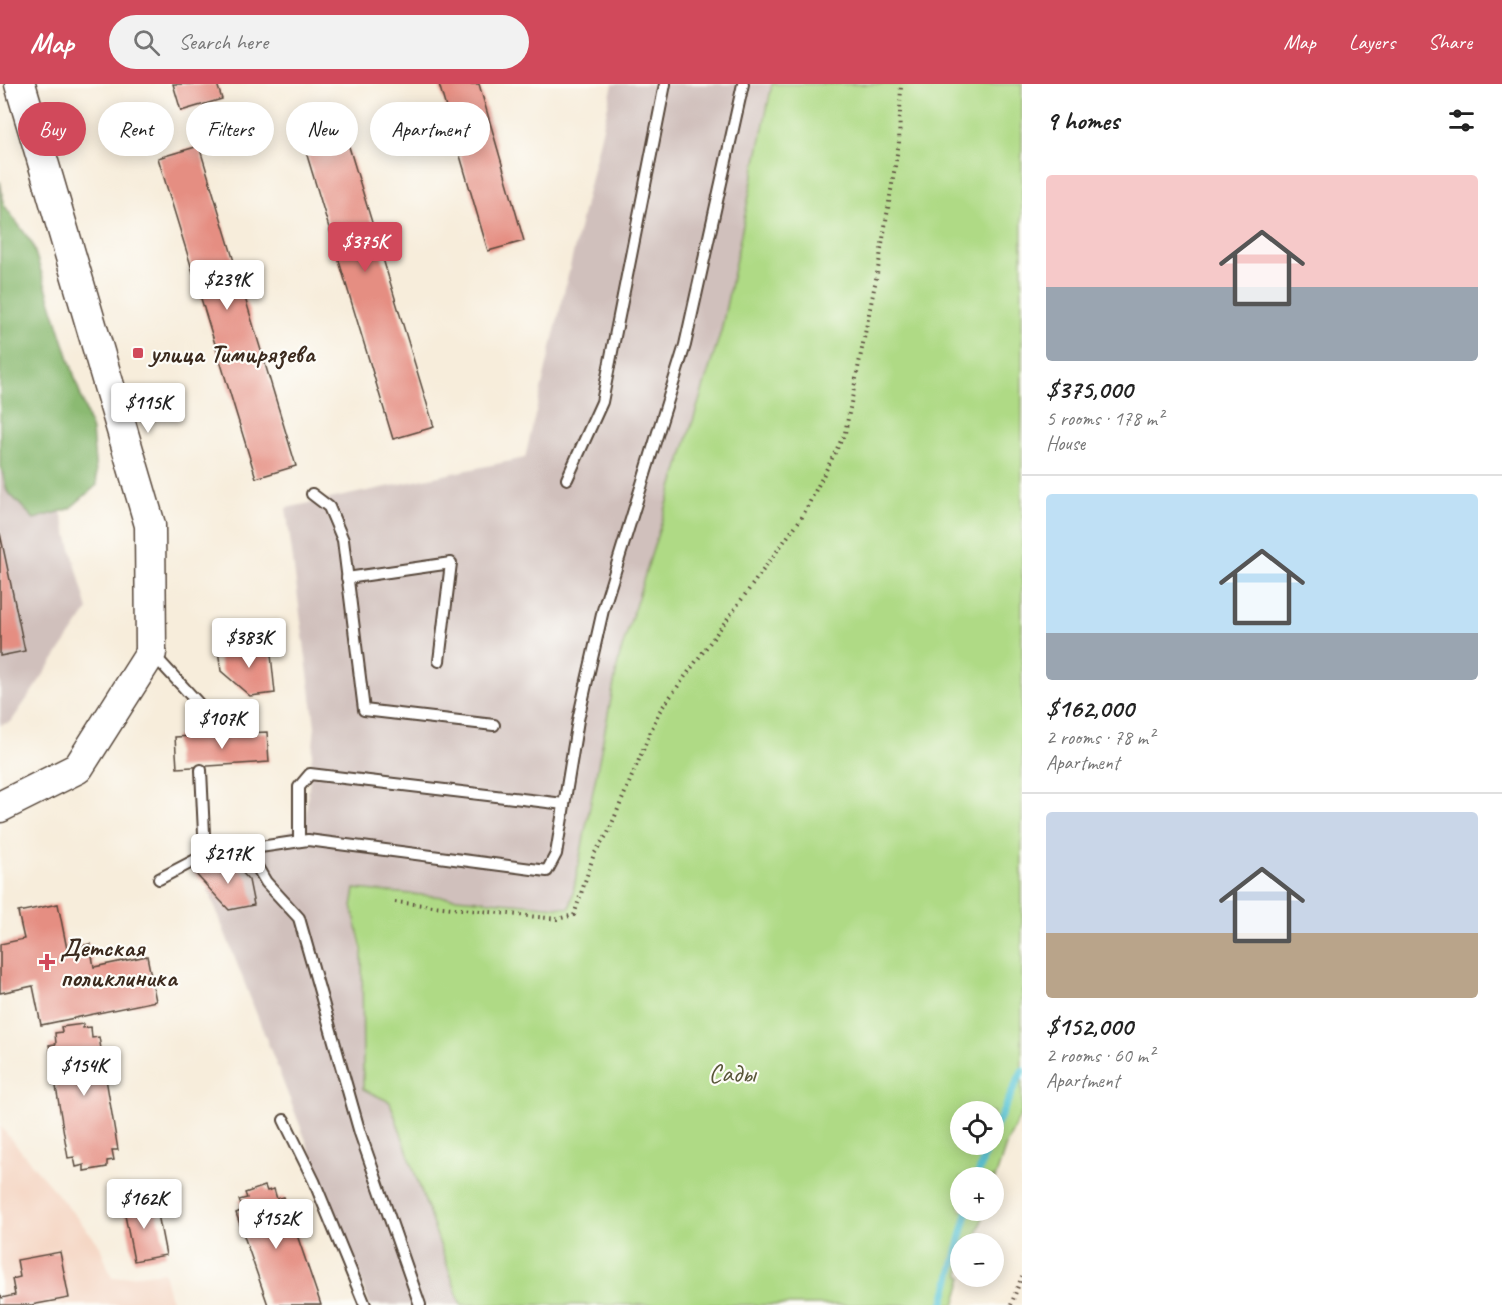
<!DOCTYPE html>
<meta charset="utf-8">
<style>
:root{--surface:#fff;--page:#f2f2f2;--text:#222;--muted:#767676;--line:#e0e0e0;--accent:#d1495b}
body{margin:0;font-family:Caveat,sans-serif;background:var(--page);color:var(--text);height:100vh;display:flex;flex-direction:column;font-size:22px;white-space:nowrap}
*{box-sizing:border-box;margin:0}
p{font-size:20px;color:var(--muted)}
.icon{flex:none;width:33px;height:33px;fill:none;stroke:currentColor;stroke-width:2;stroke-linecap:round;stroke-linejoin:round}
.map{position:relative;flex:1;overflow:hidden}
.details{display:flex;flex-direction:column;background:var(--surface);width:480px}
.details>*{flex:none}
.hud{position:absolute;left:18px;top:18px;width:570px;height:54px;display:flex;gap:12px}
.fabs{position:absolute;left:950px;top:1017px;display:grid;gap:12px}
.fabs a{display:grid;place-items:center;width:54px;height:54px;border-radius:50%;background:var(--surface);box-shadow:0 3px 15px #0003;font-size:30px}
.price{position:absolute;translate:-50% -51px;padding:0 14px;border-radius:6px;background:#fff;color:#222;font-size:20px;line-height:39px;filter:drop-shadow(0 2px 3px #0008)}
.price::after{content:'';position:absolute;left:50%;top:36px;width:18px;height:14px;margin-left:-9px;background:inherit;clip-path:polygon(0 0,100% 0,50% 100%)}
.price.selected{background:var(--accent);color:#fff}
ul{padding:0;list-style:none}
li{display:grid;align-content:center;gap:12px;height:318px;padding:0 24px}
li+li{border-top:2px solid var(--line)}
li span{display:grid;place-items:center;height:186px;border-radius:6px;color:#555}
li>.icon{margin-inline-start:auto}
span .icon{width:108px;height:108px;fill:#fffc;stroke-width:1}
li b{font-size:26px}
h2{display:flex;justify-content:space-between;align-items:center;height:72px;padding:0 24px;font-size:26px}
.pill{padding:0 21px;border-radius:27px;background:var(--surface);box-shadow:0 3px 15px #0003;font-size:21px;line-height:54px}
.pill.selected{background:var(--accent);color:#fff}
header{display:flex;align-items:center;gap:36px;box-sizing:border-box;height:84px;padding:0 30px;background:var(--accent);color:#fff}
header strong{font-size:28px}
nav{display:flex;gap:33px;margin-inline-start:auto;font-size:21px}
.search{width:420px;height:54px;background:var(--page);display:flex;align-items:center;gap:15px;box-sizing:border-box;padding:0 21px;border-radius:33px;color:var(--muted);font-size:22px}
main{display:flex;flex:1;min-height:0}
.map>svg:first-child{display:block}
.built{fill:#f4d3c0}
.industrial{fill:#d0c0bc}
.green{fill:#afda85;stroke:#758252;stroke-width:1.5;fill-rule:evenodd}
.forest{fill:#8bba72;stroke:#637248;stroke-width:1.5}
.lines{fill:none;stroke-linecap:round;stroke-linejoin:round}
.stream{stroke:#5ec8d8;stroke-width:7}
.building{fill:#e58e82}
.lane-casing{stroke:#57473a;stroke-width:14}
.secondary-casing{stroke:#57473a;stroke-width:33}
.path{stroke:#57473a;stroke-width:4;stroke-dasharray:1.5 4.5;stroke-linecap:butt}
.lane{stroke:#fff;stroke-width:10}
.secondary{stroke:#fff;stroke-width:30}
.poi-dot{fill:#d1495b;stroke:#fdfcf7;stroke-width:2}
.labels{text-anchor:middle;dominant-baseline:central;stroke-width:4.5;stroke-linejoin:round;paint-order:stroke}
.poi-label{font-size:26px;font-weight:bold;fill:#3b2a1e;stroke:#fdfcf7;text-anchor:start}
.park-label{font-size:26px;fill:#585638;stroke:#fdfcf7}
</style>
<header>
<strong>Map</strong>
<div class="search"><svg class="icon" aria-label="search" viewBox="0 0 24 24"><circle cx="10" cy="10" r="6"/><path d="M15 15l6 6"/></svg>Search here</div>
<nav><a>Map</a><a>Layers</a><a>Share</a></nav>
</header>
<main>
<div class="map">
<svg width="1022" height="1221" viewBox="0 0 1022 1221">
<rect width="100%" height="100%" fill="#fdfcf7"/>
<filter id="ink" filterUnits="userSpaceOnUse"><feTurbulence type="fractalNoise" baseFrequency=".0167" numOctaves="2"/><feDisplacementMap in="SourceGraphic" scale="12" xChannelSelector="R" yChannelSelector="G"/><feConvolveMatrix kernelMatrix="1 2 1 2 8 2 1 2 1" color-interpolation-filters="sRGB"/></filter>
<filter id="wash" filterUnits="userSpaceOnUse"><feTurbulence type="fractalNoise" baseFrequency=".008" numOctaves="4" result="noise"/><feDisplacementMap in="SourceGraphic" scale="24" xChannelSelector="R" yChannelSelector="G"/><feGaussianBlur stdDeviation="1.35" result="paint"/><feColorMatrix in="noise" values="0 0 0 0 0 0 0 0 0 0 0 0 0 0 0 0 0 1.4 0 .05"/><feComposite in="paint" operator="in"/></filter>
<g filter="url(#wash)">
<rect width="100%" height="100%" fill="#f7eddb"/>
<polygon class="built" points="0,1042 99,1160 112,1194 164,1188 172,1221 0,1221"/>
<g class="industrial">
<polygon points="613,0 771,0 721,247 619,574 570,824 355,805 352,823 390,1018 461,1221 370,1221 202,790 305,739 315,642 286,424 525,374"/>
<polygon points="0,207 88,526 11,638 0,641"/>
</g>
<path class="green" d="M772 0H1022V1028L1007 1058 993 1101V1094H960V1126L985 1127 974 1159 960 1160V1192L963 1193 955 1221H461L390 1018 363 1005 362 866 352 822 355 805 570 824 619 574 721 247ZM960 1028H993V1060H960Z"/>
<polygon class="forest" points="0,97 4,121 32,159 92,347 97,401 69,425 34,435 7,407 0,379"/>
<g class="lines">
<g class="stream">
<polyline points="993,1049 1022,987"/>
<polyline points="977,1094 988,1060"/>
<polyline points="943,1221 968,1126"/>
</g>
</g>
<g id="blocks">
<g class="building">
<polygon points="173,0 217,0 222,15 181,27"/>
<polygon points="439,0 479,0 524,157 488,167"/>
<polygon points="337,23 434,343 393,355 296,35"/>
<polygon points="199,62 296,382 256,394 158,74"/>
<polygon points="0,449 25,567 0,572"/>
<polygon points="270,561 275,609 250,612 221,587 218,566"/>
<polygon points="267,648 269,678 177,684 175,653"/>
<polygon points="233,778 249,796 254,821 229,826 193,787"/>
<polygon points="58,820 67,865 90,860 94,883 147,872 156,917 41,941 33,902 0,909 0,860 24,855 18,828"/>
<polygon points="83,940 83,944 91,943 92,954 99,953 118,1066 112,1066 114,1076 107,1077 107,1083 84,1087 84,1081 76,1083 74,1073 68,1074 49,961 56,960 55,949 62,948 61,943"/>
<polygon points="265,1102 267,1107 274,1105 277,1115 284,1113 321,1221 268,1221 236,1129 243,1126 239,1116 247,1114 245,1109"/>
<polygon points="155,1115 166,1171 134,1177 123,1121"/>
<polygon points="60,1168 69,1214 31,1221 0,1221 0,1210 2,1214 15,1211 12,1195 20,1193 17,1176"/>
</g>
</g>
</g>
<g filter="url(#ink)">
<use href="#blocks" fill-opacity="0" stroke="#57473a" stroke-width="1.5"/>
<g class="lines">
<g class="lane-casing">
<g id="lane">
<polyline points="567,395 602,318 665,0"/>
<polyline points="312,410 329,423 343,456 364,626 494,641"/>
<polyline points="347,494 451,479 439,577"/>
<polyline points="152,569 198,619 199,641"/>
<polyline points="299,757 299,703 310,690 564,720"/>
<polyline points="246,764 266,798 299,834 360,1049 420,1221"/>
<polyline points="205,771 308,756 547,787 556,770 578,636 603,526 685,261 743,0"/>
<polyline points="159,795 205,771 201,686"/>
<polyline points="284,1036 314,1097 365,1221"/>
</g>
</g>
<g class="secondary-casing">
<polyline id="secondary" points="0,723 78,684 151,569 150,441 20,0"/>
</g>
<g class="path">
<polyline points="395,818 557,835 574,831 594,770 608,749 659,628 802,433 845,349 878,185 899,58 901,0"/>
<polyline points="1011,1221 1022,1192"/>
</g>
<use href="#lane" class="lane"/>
<use href="#secondary" class="secondary"/>
</g>
</g>
<g class="poi-dot">
<rect x="132" y="263" width="12" height="12" rx="3"/>
<path d="M44 869h6v6h6v6h-6v6h-6v-6h-6v-6h6z"/>
</g>
<g class="labels">
<g class="poi-label">
<text x="150" y="269">улица Тимирязева</text>
<text x="60" y="863">Детская<tspan x="60" dy="30">поликлиника</tspan></text>
</g>
<g class="park-label">
<text x="732" y="989">Сады</text>
</g>
</g>
</svg>
<div class="fabs">
<a><svg class="icon" aria-label="locate" viewBox="0 0 24 24"><circle cx="12" cy="12" r="6"/><path d="M12 2v4M12 18v4M2 12h4M18 12h4"/></svg></a>
<a>+</a>
<a>−</a>
</div>
<b class="price selected" style="left:365px;top:189px">$375K</b>
<b class="price" style="left:227px;top:227px">$239K</b>
<b class="price" style="left:148px;top:350px">$115K</b>
<b class="price" style="left:249px;top:585px">$383K</b>
<b class="price" style="left:222px;top:666px">$107K</b>
<b class="price" style="left:228px;top:801px">$217K</b>
<b class="price" style="left:84px;top:1013px">$154K</b>
<b class="price" style="left:144px;top:1146px">$162K</b>
<b class="price" style="left:276px;top:1166px">$152K</b>
<div class="hud">
<a class="pill selected">Buy</a>
<a class="pill">Rent</a>
<a class="pill">Filters</a>
<a class="pill">New</a>
<a class="pill">Apartment</a>
</div>
</div>
<section class="details">
<h2>9 homes<svg class="icon" aria-label="filters" viewBox="0 0 24 24"><path d="M4 7h16M4 17h16"/><circle cx="9" cy="7" r="2"/><circle cx="15" cy="17" r="2"/></svg></h2>
<ul>
<li><span style="background:linear-gradient(#f6c9c9 60%,#9aa5b1 0)"><svg class="icon" aria-label="home" viewBox="0 0 24 24"><path d="M3 11l9-7 9 7M6 9v11h12V9"/></svg></span><div><b>$375,000</b><p>5 rooms · 178 m²</p><p>House</p></div></li>
<li><span style="background:linear-gradient(#bfe0f5 75%,#9aa5b1 0)"><svg class="icon" aria-label="home" viewBox="0 0 24 24"><path d="M3 11l9-7 9 7M6 9v11h12V9"/></svg></span><div><b>$162,000</b><p>2 rooms · 78 m²</p><p>Apartment</p></div></li>
<li><span style="background:linear-gradient(#c9d6e8 65%,#b9a48a 0)"><svg class="icon" aria-label="home" viewBox="0 0 24 24"><path d="M3 11l9-7 9 7M6 9v11h12V9"/></svg></span><div><b>$152,000</b><p>2 rooms · 60 m²</p><p>Apartment</p></div></li>
</ul>
</section>
</main>
